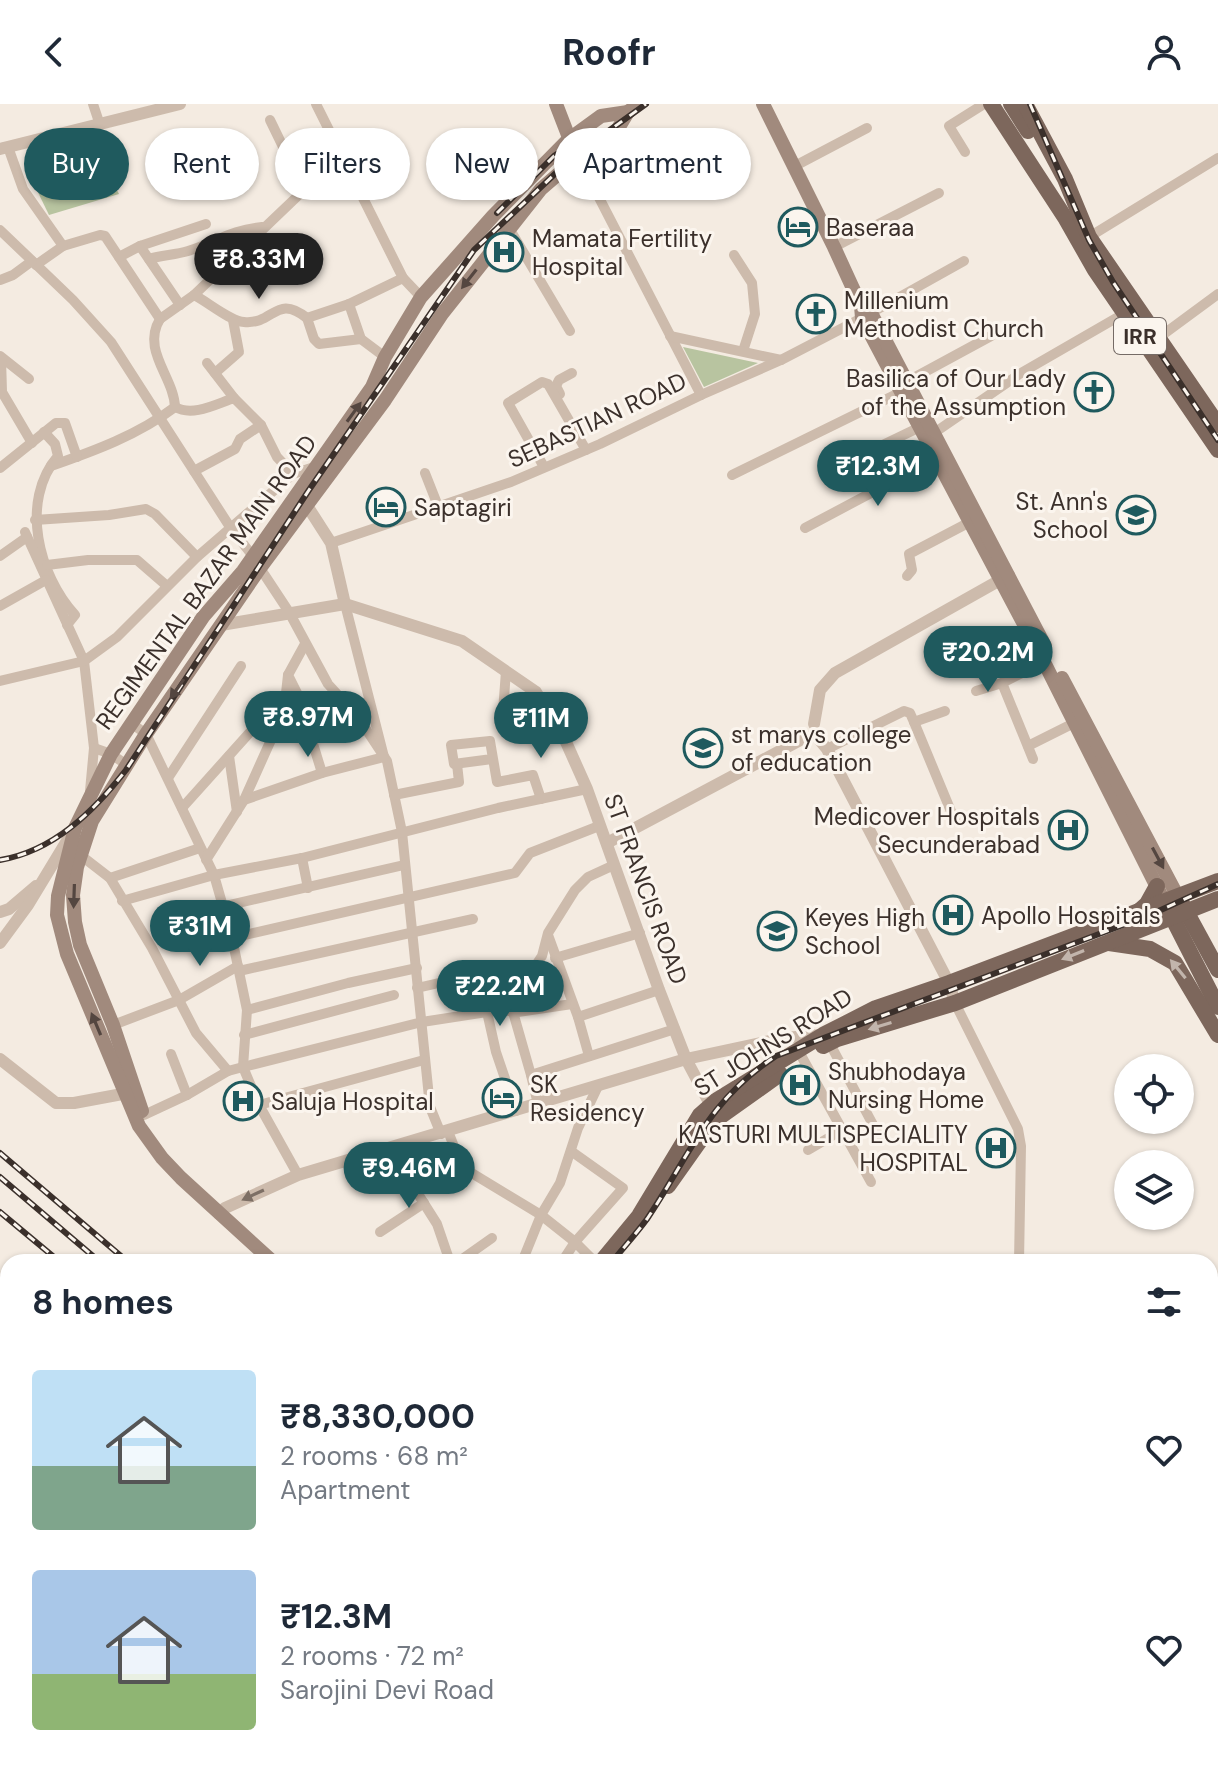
<!DOCTYPE html>
<meta charset="utf-8">
<style>
:root{--surface:#fff;--page:#f6f6f7;--text:#1f2937;--muted:#747a83;--accent:#1f5a5e}
body{margin:0;font-family:"DM Sans",sans-serif;background:var(--page);color:var(--text);height:100vh;display:flex;flex-direction:column;font-size:30px;white-space:nowrap}
*{box-sizing:border-box;margin:0}
p{font-size:26px;color:var(--muted)}
.icon{flex:none;width:44px;height:44px;fill:none;stroke:currentColor;stroke-width:2;stroke-linecap:round;stroke-linejoin:round}
.map{position:relative;flex:1;overflow:hidden}
.details{position:absolute;left:0px;top:1150px;width:1218px;height:512px;display:flex;flex-direction:column;background:var(--surface);border-radius:24px 24px 0 0;box-shadow:0 2px 6px #0004}
.details>*{flex:none}
.banner{position:absolute;left:24px;top:24px;width:800px;height:72px;display:flex;gap:16px}
.controls{position:absolute;left:1114px;top:950px;display:grid;gap:16px}
.controls a{display:grid;place-items:center;width:80px;height:80px;border-radius:50%;background:var(--surface);box-shadow:0 2px 6px #0004;font-size:40px}
.price{position:absolute;translate:-50% -68px;padding:0 18px;border-radius:28px;background:var(--accent);color:#fff;font-size:26px;line-height:52px;filter:drop-shadow(0 2px 4px #0008)}
.price::after{content:'';position:absolute;left:50%;top:48px;width:24px;height:18px;margin-left:-12px;background:inherit;clip-path:polygon(0 0,100% 0,50% 100%)}
.price.selected{background:#222;color:#fff}
ul{padding:0;list-style:none}
li{display:flex;align-items:center;gap:24px;height:200px;padding:0 32px}
li span{display:grid;place-items:center;flex:none;width:224px;height:160px;border-radius:8px;color:#555}
li>.icon{margin-inline-start:auto}
span .icon{width:96px;height:96px;fill:#fffc;stroke-width:1}
li b{font-size:34px}
h2{display:flex;justify-content:space-between;align-items:center;height:96px;padding:0 32px;font-size:34px}
.pill{padding:0 28px;border-radius:36px;background:var(--surface);box-shadow:0 2px 6px #0004;font-size:28px;line-height:72px}
.pill.selected{background:var(--accent);color:#fff}
header{display:flex;justify-content:space-between;align-items:center;height:104px;padding:0 32px;background:var(--surface);font-size:36px;font-weight:700}
.map>svg:first-child{display:block}
.green{fill:#b8c4a0}
.lines{fill:none;stroke-linecap:round;stroke-linejoin:round}
.minor{stroke:#cdbbac;stroke-width:10}
.tertiary{stroke:#cdbbac;stroke-width:12}
.secondary{stroke:#a18a7d;stroke-width:14}
.primary{stroke:#7d675c;stroke-width:16}
.rail-casing{stroke:#3b302b;stroke-width:6}
.rail{stroke:#fbf5ee;stroke-width:3;stroke-dasharray:9;stroke-linecap:butt}
.oneway{fill:#544640}
.oneway2{fill:#c2b5ac}
.oneway3{fill:#7d6f65}
.labels{text-anchor:middle;dominant-baseline:central;stroke-width:6;stroke-linejoin:round;paint-order:stroke}
.shield{fill:#fbf5ee;stroke:#756b66;stroke-width:2}
.shield-label{font-size:22px;font-weight:bold;fill:#3b302b}
.poi-label{font-size:24px;fill:#3b302b;stroke:#fbf5ee;text-anchor:start}
.street-label{font-size:24px;fill:#3b302b;stroke:#fbf5ee}
</style>
<header><svg class="icon" aria-label="back" viewBox="0 0 24 24"><path d="M15 5l-7 7 7 7"/></svg>Roofr<svg class="icon" aria-label="person" viewBox="0 0 24 24"><circle cx="12" cy="8" r="4"/><path d="M4 21q1-7 8-7t8 7"/></svg></header>
<div class="map">
<svg width="1218" height="1662" viewBox="0 0 1218 1662">
<rect width="100%" height="100%" fill="#f4ebe1"/>
<g class="green">
<polygon points="100,54 119,90 49,111 30,72"/>
<polygon points="683,243 758,259 704,283"/>
<polygon points="1218,1223 1218,1378 1210,1378 1210,1227"/>
</g>
<g class="lines">
<g class="minor">
<polyline points="93,0 100,21"/>
<polyline points="316,0 403,174 421,193"/>
<polyline points="270,16 304,86"/>
<polyline points="8,43 23,85 63,142 100,131 105,132 160,215 194,191 304,86 346,59"/>
<polyline points="965,48 949,22 984,0"/>
<polyline points="578,53 701,291"/>
<polyline points="793,63 867,24"/>
<polyline points="509,124 570,227"/>
<polyline points="0,126 73,196 111,238 230,423 252,451"/>
<polyline points="1089,133 1218,54"/>
<polyline points="140,142 206,120"/>
<polyline points="834,143 939,89"/>
<polyline points="734,151 752,179 755,210 743,247"/>
<polyline points="119,153 140,142 180,201"/>
<path d="M149 155C162 151 175 151 188 147 217 138 230 126 262 123"/>
<polyline points="36,161 63,142"/>
<polyline points="0,176 13,171 32,157"/>
<path d="M194 191C208 198 230 217 244 218 274 221 276 189 307 214"/>
<polyline points="349,200 307,214 314,235 319,240 361,235"/>
<path d="M160 215C141 246 174 273 175 303"/>
<polyline points="670,232 781,256"/>
<polyline points="1157,235 1218,190"/>
<polyline points="0,252 29,275"/>
<polyline points="385,253 361,235 349,200 403,174"/>
<polyline points="1,254 2,288 32,339"/>
<polyline points="207,259 234,294"/>
<polyline points="215,269 239,248 233,216"/>
<polyline points="908,277 991,232"/>
<polyline points="560,290 556,282 559,276 572,269"/>
<path d="M175 303C193 313 216 300 234 294L261 321 277 353 293 370"/>
<path d="M44 328 55 340 58 352C19 397 39 472 75 511L67 521"/>
<polyline points="934,329 1021,269 1125,209"/>
<polyline points="862,351 918,324"/>
<path d="M51 362C94 347 138 331 175 303"/>
<polyline points="544,363 508,299 542,278 548,280 586,346"/>
<polyline points="0,364 56,319 65,319 77,353"/>
<polyline points="194,367 235,345 240,335 261,321"/>
<polyline points="425,369 438,402"/>
<polyline points="732,371 901,288"/>
<polyline points="35,416 109,411 146,405 155,410 197,453"/>
<polyline points="805,424 935,355"/>
<polyline points="25,428 84,557 94,644 90,687"/>
<polyline points="331,439 511,378 600,340 701,291 781,256 862,214 964,157"/>
<polyline points="0,452 27,433"/>
<polyline points="47,461 88,456 137,456 167,482"/>
<polyline points="260,464 289,508 328,580 358,613 387,657 402,728 430,1003 441,1030"/>
<polyline points="907,472 912,466 909,450 968,419"/>
<polyline points="0,502 46,476"/>
<polyline points="305,540 288,571 298,591 322,669"/>
<polyline points="0,577 84,557 117,533 197,453 293,370 317,362"/>
<polyline points="976,587 1002,579"/>
<polyline points="914,618 955,717"/>
<polyline points="131,619 146,630 214,771 232,834 247,906 243,963 259,1001 298,1071"/>
<polyline points="502,621 506,567"/>
<polyline points="1028,642 1074,619"/>
<polyline points="94,644 111,650 127,661"/>
<polyline points="827,645 904,607 910,609 914,618 945,607"/>
<polyline points="229,652 237,708"/>
<polyline points="492,655 454,660 451,641 490,637 497,678 533,671 541,695"/>
<polyline points="1033,655 1002,579 1044,558"/>
<polyline points="168,674 241,562"/>
<polyline points="394,691 459,678 457,660"/>
<polyline points="244,696 322,669 384,653 345,500"/>
<polyline points="182,704 269,607 284,603"/>
<polyline points="79,750 110,774 152,844 196,929 228,967"/>
<polyline points="302,754 308,784"/>
<polyline points="206,756 244,696 284,607 288,571"/>
<polyline points="110,774 200,744"/>
<polyline points="122,797 214,771 302,754 498,704 587,685"/>
<polyline points="173,814 404,761"/>
<polyline points="548,831 578,913 589,952"/>
<polyline points="232,834 515,769 530,749 599,722"/>
<polyline points="555,854 640,829"/>
<polyline points="239,867 473,815"/>
<polyline points="417,884 487,868 509,874 532,867 542,852 548,829 575,786 588,773 614,761"/>
<polyline points="955,899 1018,1025 1021,1042 1019,1158"/>
<polyline points="247,906 348,879 417,864"/>
<polyline points="487,908 496,948 516,1007"/>
<polyline points="513,908 531,971 675,925"/>
<polyline points="578,913 659,886"/>
<polyline points="113,921 179,896 238,862"/>
<polyline points="244,931 394,891"/>
<polyline points="829,938 879,1032"/>
<polyline points="798,946 871,1078"/>
<polyline points="171,950 187,991"/>
<polyline points="531,971 538,1000"/>
<polyline points="259,1001 424,956"/>
<polyline points="144,1011 187,991 228,967 243,963 422,918 500,906 518,908 572,900"/>
<polyline points="448,1027 458,1053 470,1068 541,1111 575,1138 595,1158"/>
<polyline points="389,1044 437,1120 450,1158"/>
<polyline points="808,1046 842,1026"/>
<polyline points="380,1128 424,1099"/>
<polyline points="458,1158 492,1134"/>
<polyline points="522,1158 541,1111 560,1079 578,1024 598,982"/>
<polyline points="562,1158 575,1138 623,1084 571,1047"/>
<polyline points="0,1495 8,1502"/>
<polyline points="0,1652 15,1662"/>
<polyline points="576,1654 583,1662"/>
<polyline points="987,1654 1015,1662"/>
<polyline points="1193,1654 1217,1662"/>
<polyline points="776,1659 788,1662"/>
<polyline points="124,1662 133,1654"/>
<polyline points="194,1662 201,1654"/>
<polyline points="442,1662 452,1654"/>
<polyline points="819,1662 821,1654"/>
<polyline points="868,1662 870,1654"/>
<polyline points="973,1662 975,1654"/>
<polyline points="1105,1662 1108,1654"/>
</g>
<g class="tertiary">
<polyline points="0,45 180,0"/>
<polyline points="306,400 331,439 345,500"/>
<polyline points="221,521 345,500 462,537 536,588 566,638 587,685 659,886 686,955 711,1002"/>
<polyline points="814,620 820,586 835,569 1009,471"/>
<polyline points="817,633 827,645 949,879 955,899"/>
<polyline points="607,739 806,633"/>
<polyline points="0,808 9,805 36,782"/>
<polyline points="0,839 28,801 71,730"/>
<polyline points="0,955 56,999 74,999 133,988"/>
<polyline points="219,1110 225,1104 298,1071 686,955 784,934 821,931"/>
</g>
<g class="secondary">
<polyline points="556,0 573,44"/>
<polyline points="763,0 834,143 861,202 862,214 1044,558 1161,791"/>
<polyline points="861,202 871,209 1045,542"/>
<polyline points="1062,574 1178,793"/>
<polyline points="142,1007 113,921 80,841 75,818 73,791 77,763 92,717 146,630 260,464 385,296 442,210 541,85 578,53 616,28 628,8 638,0"/>
<polyline points="273,1158 181,1074 162,1054 139,1022 67,850 57,811 58,792 75,724 111,650 203,513 243,467 372,283 385,253 421,193 493,112 568,36 601,12 628,8"/>
<polyline points="261,1662 261,1654"/>
<polyline points="272,1662 272,1654"/>
</g>
<g class="primary">
<polyline points="991,0 1066,115 1095,166 1218,346"/>
<polyline points="1011,0 1028,27"/>
<polyline points="1025,0 1065,75 1089,133 1218,321"/>
<polyline points="1181,798 1218,866"/>
<polyline points="1168,805 1218,903"/>
<polyline points="1138,808 1147,800 1157,782"/>
<polyline points="1109,839 1150,845 1175,859 1218,931"/>
<polyline points="823,942 837,935 955,899 1218,795"/>
<polyline points="668,1082 714,1017 780,970"/>
<polyline points="601,1158 639,1112 700,1011 717,996 823,931 876,904 949,879 1218,777"/>
<polyline points="0,1616 8,1614"/>
<polyline points="0,1630 8,1628"/>
<polyline points="343,1654 349,1662"/>
<polyline points="359,1654 366,1662"/>
</g>
<g class="rail-casing">
<g id="rail">
<polyline points="1030,0 1089,136 1113,178 1218,336"/>
<polyline points="497,109 554,52 584,32"/>
<path d="M0 756C54 747 94 707 126 666L309 386 474 146 575 51 646 0"/>
<polyline points="0,1049 128,1158"/>
<polyline points="0,1073 100,1158"/>
<polyline points="0,1108 60,1158"/>
<path d="M612 1158C623 1144 636 1130 647 1115 691 1050 706 998 776 952L1152 810 1218 780"/>
<polyline points="0,1192 8,1199"/>
<polyline points="367,1654 373,1662"/>
<polyline points="586,1654 592,1662"/>
<polyline points="617,1654 626,1662"/>
<polyline points="643,1654 653,1662"/>
<polyline points="664,1654 673,1662"/>
</g>
</g>
<use href="#rail" class="rail"/>
</g>
<defs><path id="oneway-solid" d="M-6-.8H1V-3.2L6.5 0L1 3.2V.8H-6Z" transform="scale(2)"/></defs>
<g class="oneway">
<use href="#oneway-solid" transform="translate(469 175) rotate(128)"/>
<use href="#oneway-solid" transform="translate(354 308) rotate(-54)"/>
<use href="#oneway-solid" transform="translate(177 585) rotate(125)"/>
<use href="#oneway-solid" transform="translate(1158 754) rotate(62)"/>
<use href="#oneway-solid" transform="translate(74 792) rotate(92)"/>
<use href="#oneway-solid" transform="translate(96 920) rotate(-113)"/>
</g>
<g class="oneway2">
<use href="#oneway-solid" transform="translate(1073 851) rotate(158)"/>
<use href="#oneway-solid" transform="translate(1178 865) rotate(-129)"/>
<use href="#oneway-solid" transform="translate(880 922) rotate(163)"/>
</g>
<use class="oneway3" href="#oneway-solid" transform="translate(253 1091) rotate(155)"/>
<defs>
<g id="hotel-ring" transform="scale(2)"><circle r="9.5" fill="#fbf5ee" stroke="#1f5a5e" stroke-width="1.5"/><path d="M-6-4.5h1.5V1H6V5H4.5V3h-9V5H-6ZM-4 0a1.8 1.8 0 1 1 3.6 0ZM.5 0V-2.5h3Q6-2.5 6 0Z" fill="#1f5a5e"/></g>
<g id="hospital-ring" transform="scale(2)"><circle r="9.5" fill="#fbf5ee" stroke="#1f5a5e" stroke-width="1.5"/><path d="M-5-5h3v3.5h4V-5h3V5h-3V1.5h-4V5h-3Z" fill="#1f5a5e"/></g>
<g id="church-ring" transform="scale(2)"><circle r="9.5" fill="#fbf5ee" stroke="#1f5a5e" stroke-width="1.5"/><path d="M-1.2-6h2.4v3.5h3.3v2.4h-3.3V6h-2.4V-.1h-3.3v-2.4h3.3Z" fill="#1f5a5e"/></g>
<g id="school-ring" transform="scale(2)"><circle r="9.5" fill="#fbf5ee" stroke="#1f5a5e" stroke-width="1.5"/><path d="M0-5L7-2L0 1L-7-2ZM-4 1L0 2.5L4 1V4Q0 6-4 4Z" fill="#1f5a5e"/></g>
<g id="university-ring" transform="scale(2)"><circle r="9.5" fill="#fbf5ee" stroke="#1f5a5e" stroke-width="1.5"/><path d="M0-5L7-2L0 1L-7-2ZM-4 1L0 2.5L4 1V4Q0 6-4 4Z" fill="#1f5a5e"/></g>
</defs>
<g fill-rule="evenodd">
<use href="#hotel-ring" x="798" y="123"/>
<use href="#hospital-ring" x="504" y="148"/>
<use href="#church-ring" x="816" y="210"/>
<use href="#church-ring" x="1094" y="288"/>
<use href="#hotel-ring" x="386" y="403"/>
<use href="#school-ring" x="1136" y="411"/>
<use href="#university-ring" x="703" y="644"/>
<use href="#hospital-ring" x="1068" y="726"/>
<use href="#hospital-ring" x="953" y="811"/>
<use href="#school-ring" x="777" y="827"/>
<use href="#hospital-ring" x="800" y="981"/>
<use href="#hotel-ring" x="502" y="994"/>
<use href="#hospital-ring" x="243" y="997"/>
<use href="#hospital-ring" x="996" y="1044"/>
</g>
<g class="labels">
<rect class="shield" x="1114" y="214" width="52" height="36" rx="6"/>
<g class="shield-label">
<text x="1140" y="232">IRR</text>
</g>
<g class="poi-label">
<text x="826" y="123">Baseraa</text>
<text x="532" y="134">Mamata Fertility<tspan x="532" dy="28">Hospital</tspan></text>
<text x="844" y="196">Millenium<tspan x="844" dy="28">Methodist Church</tspan></text>
<text x="1066" y="274" text-anchor="end">Basilica of Our Lady<tspan x="1066" dy="28">of the Assumption</tspan></text>
<text x="1108" y="397" text-anchor="end">St. Ann's<tspan x="1108" dy="28">School</tspan></text>
<text x="414" y="403">Saptagiri</text>
<text x="731" y="630">st marys college<tspan x="731" dy="28">of education</tspan></text>
<text x="1040" y="712" text-anchor="end">Medicover Hospitals<tspan x="1040" dy="28">Secunderabad</tspan></text>
<text x="981" y="811">Apollo Hospitals</text>
<text x="805" y="813">Keyes High<tspan x="805" dy="28">School</tspan></text>
<text x="828" y="967">Shubhodaya<tspan x="828" dy="28">Nursing Home</tspan></text>
<text x="530" y="980">SK<tspan x="530" dy="28">Residency</tspan></text>
<text x="271" y="997">Saluja Hospital</text>
<text x="968" y="1030" text-anchor="end">KASTURI MULTISPECIALITY<tspan x="968" dy="28">HOSPITAL</tspan></text>
</g>
<g class="street-label">
<text transform="translate(597 316) rotate(-25)">SEBASTIAN ROAD</text>
<text transform="translate(206 478) rotate(-54)">REGIMENTAL BAZAR MAIN ROAD</text>
<text transform="translate(646 785) rotate(70)">ST FRANCIS ROAD</text>
<text transform="translate(773 938) rotate(-32)">ST JOHNS ROAD</text>
</g>
</g>
</svg>
<div class="controls">
<a><svg class="icon" aria-label="locate" viewBox="0 0 24 24"><circle cx="12" cy="12" r="6"/><path d="M12 2v4M12 18v4M2 12h4M18 12h4"/></svg></a>
<a><svg class="icon" aria-label="layers" viewBox="0 0 24 24"><path d="M12 4l9 5-9 5-9-5zM3 14l9 5 9-5"/></svg></a>
</div>
<b class="price selected" style="left:259px;top:197px">₹8.33M</b>
<b class="price" style="left:878px;top:404px">₹12.3M</b>
<b class="price" style="left:988px;top:590px">₹20.2M</b>
<b class="price" style="left:308px;top:655px">₹8.97M</b>
<b class="price" style="left:541px;top:656px">₹11M</b>
<b class="price" style="left:200px;top:864px">₹31M</b>
<b class="price" style="left:500px;top:924px">₹22.2M</b>
<b class="price" style="left:409px;top:1106px">₹9.46M</b>
<div class="banner">
<a class="pill selected">Buy</a>
<a class="pill">Rent</a>
<a class="pill">Filters</a>
<a class="pill">New</a>
<a class="pill">Apartment</a>
</div>
<section class="details">
<h2>8 homes<svg class="icon" aria-label="filters" viewBox="0 0 24 24"><path d="M4 7h16M4 17h16"/><circle cx="9" cy="7" r="2"/><circle cx="15" cy="17" r="2"/></svg></h2>
<ul>
<li><span style="background:linear-gradient(#bfe0f5 60%,#7fa58c 0)"><svg class="icon" aria-label="home" viewBox="0 0 24 24"><path d="M3 11l9-7 9 7M6 9v11h12V9"/></svg></span><div><b>₹8,330,000</b><p>2 rooms · 68 m²</p><p>Apartment</p></div><svg class="icon" aria-label="heart" viewBox="0 0 24 24"><path d="M12 20l-8-8c-3-5 5-10 8-4 3-6 11-1 8 4z"/></svg></li>
<li><span style="background:linear-gradient(#a9c7e8 65%,#8fb573 0)"><svg class="icon" aria-label="home" viewBox="0 0 24 24"><path d="M3 11l9-7 9 7M6 9v11h12V9"/></svg></span><div><b>₹12.3M</b><p>2 rooms · 72 m²</p><p>Sarojini Devi Road</p></div><svg class="icon" aria-label="heart" viewBox="0 0 24 24"><path d="M12 20l-8-8c-3-5 5-10 8-4 3-6 11-1 8 4z"/></svg></li>
</ul>
</section>
</div>
